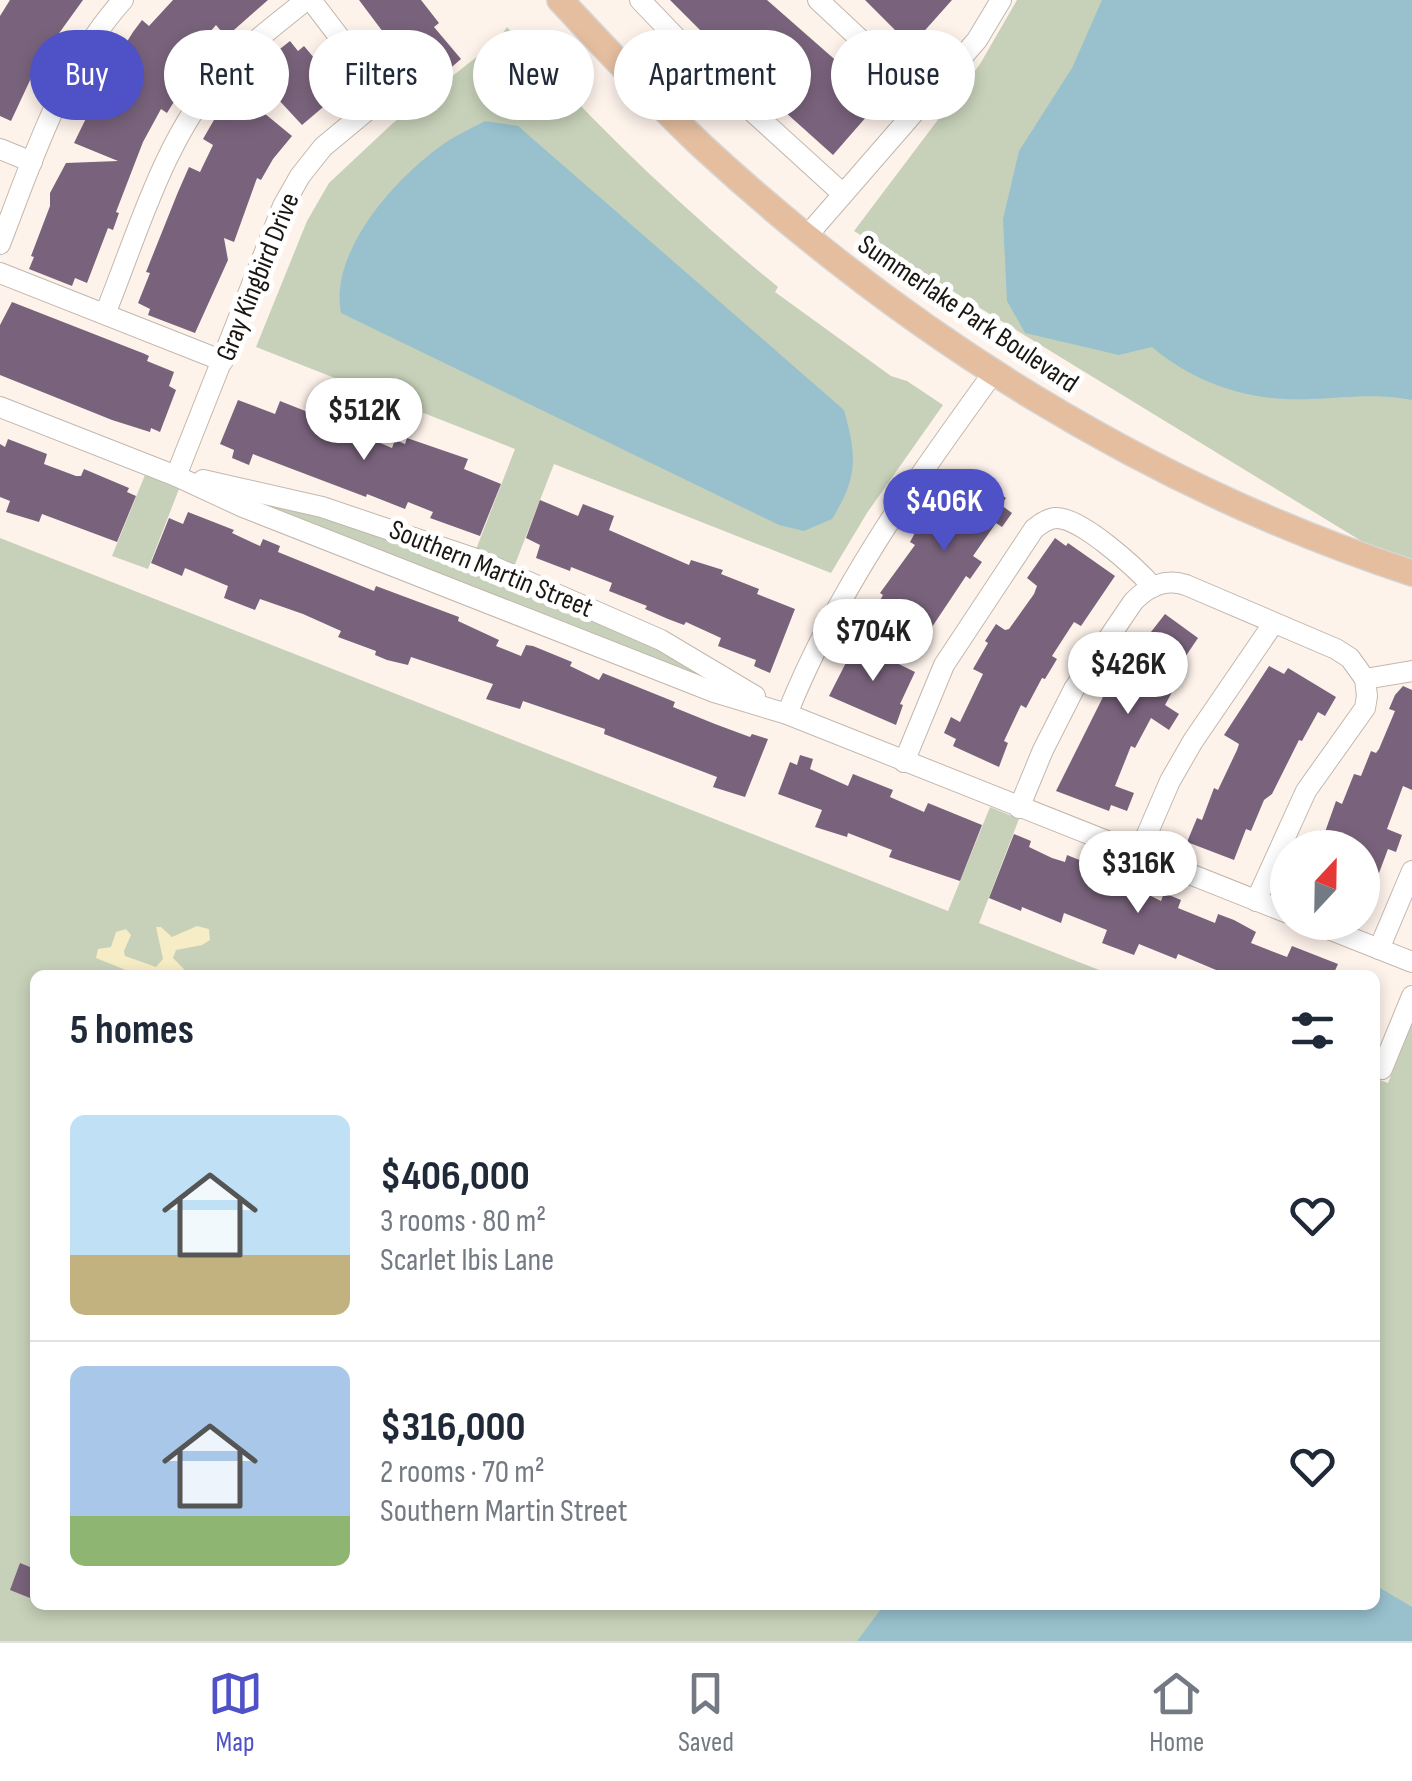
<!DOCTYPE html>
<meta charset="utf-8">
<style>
:root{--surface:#fff;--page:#f6f6f7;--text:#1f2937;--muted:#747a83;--line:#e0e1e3;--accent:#4f51c7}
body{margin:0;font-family:"Sofia Sans Condensed",sans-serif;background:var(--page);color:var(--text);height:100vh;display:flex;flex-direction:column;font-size:38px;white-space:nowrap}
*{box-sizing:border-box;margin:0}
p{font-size:32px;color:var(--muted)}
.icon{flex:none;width:55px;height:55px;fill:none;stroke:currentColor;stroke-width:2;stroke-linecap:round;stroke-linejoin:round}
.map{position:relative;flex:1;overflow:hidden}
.side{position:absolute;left:30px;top:970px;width:1350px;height:640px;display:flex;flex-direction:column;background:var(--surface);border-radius:15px;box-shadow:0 5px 15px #0003}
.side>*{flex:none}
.hud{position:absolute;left:30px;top:30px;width:1352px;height:90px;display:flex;gap:20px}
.needle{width:65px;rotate:22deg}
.controls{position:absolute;left:1270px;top:830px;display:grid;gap:20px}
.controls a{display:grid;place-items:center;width:110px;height:110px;border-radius:50%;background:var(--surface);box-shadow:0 5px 15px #0003;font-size:50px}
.price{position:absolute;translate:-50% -85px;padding:0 22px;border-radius:35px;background:#fff;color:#222;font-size:32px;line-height:65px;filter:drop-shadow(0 2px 5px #0008)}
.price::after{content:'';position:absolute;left:50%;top:60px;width:30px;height:22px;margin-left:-15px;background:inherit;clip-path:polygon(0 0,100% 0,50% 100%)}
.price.active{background:var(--accent);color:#fff}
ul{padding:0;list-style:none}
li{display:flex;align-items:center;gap:30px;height:250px;padding:0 40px}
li+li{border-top:2px solid var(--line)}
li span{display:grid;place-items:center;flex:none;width:280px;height:200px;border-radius:15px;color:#555}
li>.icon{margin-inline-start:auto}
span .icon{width:120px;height:120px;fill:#fffc;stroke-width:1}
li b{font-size:42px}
h2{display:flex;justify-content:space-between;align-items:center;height:120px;padding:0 40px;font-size:42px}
.tag{padding:0 35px;border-radius:45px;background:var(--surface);box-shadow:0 5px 15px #0003;font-size:35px;line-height:90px}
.tag.active{background:var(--accent);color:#fff}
.dock{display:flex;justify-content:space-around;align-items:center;height:140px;border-top:2px solid var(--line);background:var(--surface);font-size:28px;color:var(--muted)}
.dock a{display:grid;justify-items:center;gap:5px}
.dock .active{color:var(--accent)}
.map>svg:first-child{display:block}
.green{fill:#c7d1b9}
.sand{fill:#f6ecc6}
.water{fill:#98c1cd}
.building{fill:#79637c}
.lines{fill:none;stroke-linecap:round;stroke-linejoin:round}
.minor-casing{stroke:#c3b7ad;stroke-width:22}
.major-casing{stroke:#d6d5d4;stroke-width:28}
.minor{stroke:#fff;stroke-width:20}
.major{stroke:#e5be9f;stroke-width:25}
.labels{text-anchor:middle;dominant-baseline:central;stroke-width:10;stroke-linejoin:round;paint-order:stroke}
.street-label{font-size:28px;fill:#1a1612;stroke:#fff}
</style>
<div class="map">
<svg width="1412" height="1641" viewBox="0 0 1412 1641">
<rect width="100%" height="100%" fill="#fef3eb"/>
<g class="green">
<polygon points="1017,0 1412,0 1412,563 1376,550 854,231 980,64"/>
<path d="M507 27C591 121 680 207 778 287L775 292 891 376 907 381 943 405 867 513 831 573 554 464 514 567 475 552 515 449 256 347 307 221 329 183 393 123 498 40Z"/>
<polygon points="145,475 179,489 148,569 112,556"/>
<polygon points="244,494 431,549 633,634 722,684 283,516"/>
<polygon points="0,538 948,911 990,807 1019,819 979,923 1112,975 35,975 35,1605 1375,1605 1375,1078 1388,1083 1412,1023 1412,1641 0,1641"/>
</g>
<polygon class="sand" points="197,926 209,929 210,940 202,945 176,950 173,958 184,969 181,975 138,975 96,958 98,949 111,947 116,932 126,929 131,935 124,951 125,956 156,967 163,959 156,927 161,927 172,937"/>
<g class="water">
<path d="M1102 0H1412V400C1373 393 1349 398 1311 399 1252 402 1197 385 1152 347L1119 355 1025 333 1007 301 1003 219 1019 151 1072 68Z"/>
<path d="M485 121 518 126 844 410C857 457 858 477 832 519L804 531 779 525 341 313C329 253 393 181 438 148 452 137 470 129 485 121Z"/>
<polygon points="1375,1585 1412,1607 1412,1641 857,1641 881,1609 890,1605 1375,1605"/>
</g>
<g class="building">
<polygon points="10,0 83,0 39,61 11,121 0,116 0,16"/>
<polygon points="173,0 268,0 226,37 216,25 183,63 193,71 167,113 161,109 143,142 116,212 119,213 113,230 108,228 87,283 75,278 72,286 29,269 34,257 31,256 50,206 50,193 66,163 118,161 74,143 110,69 133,32 142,20 149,26"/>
<polygon points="359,0 421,0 439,23 434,27 461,59 409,104 399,90 409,80 381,48 389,40"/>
<polygon points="670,0 767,0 881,100 833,155 754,84"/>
<polygon points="865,0 952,0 911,46"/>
<polygon points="290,41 298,51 304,46 342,91 302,125 252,71"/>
<polygon points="236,90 292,136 273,159 261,180 257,178 234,242 224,238 228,260 195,333 148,315 150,309 138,303 150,273 146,272 178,192 189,167 200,172 213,145 203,139 222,106"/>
<polygon points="12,302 145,354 149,356 147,361 174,372 169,386 176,390 160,432 151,428 150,432 112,420 0,375 0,325"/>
<polygon points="238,400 275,414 280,401 318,416 320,412 332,416 331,419 339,422 338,425 392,448 395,440 405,444 407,438 468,459 464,469 501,484 480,536 430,518 433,512 408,502 405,509 367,494 366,497 253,454 249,465 232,458 234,450 220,444"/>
<polygon points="8,439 47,454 44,464 76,476 81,476 84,469 129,488 127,492 136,496 117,542 42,514 39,522 6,512 10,501 0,497 0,444 5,447"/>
<polygon points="965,469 1006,498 1001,505 1012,513 1002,527 996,523 973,556 982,562 970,579 966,576 928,633 878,604 883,595 880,593 915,545 910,542 922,520 933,528 957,496 950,491"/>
<polygon points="540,500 578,516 583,504 614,516 609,530 689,565 691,560 723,570 721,574 759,589 757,594 795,609 770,673 754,666 756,660 718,646 721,638 686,622 684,625 668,619 645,609 647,606 609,591 612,583 571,567 570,571 536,558 540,545 526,538"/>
<polygon points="188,512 234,530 232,533 260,546 263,539 280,546 278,552 374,591 376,586 459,617 458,621 499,640 496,646 521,656 526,645 533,646 572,662 570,666 599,680 603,673 675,702 673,707 715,724 750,737 752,734 768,739 745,797 713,787 717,777 604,734 605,729 523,701 520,709 486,699 493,684 411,657 408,665 387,660 375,655 376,651 338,637 341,631 303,614 260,599 255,610 224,598 228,586 185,568 182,576 151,563 169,518 183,524"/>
<polygon points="1055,538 1066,546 1068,543 1115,576 1081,626 1074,622 1052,656 1057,659 1045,679 1042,678 1026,708 1021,705 1004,741 1008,743 999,767 953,746 956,739 944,733 951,717 960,722 983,674 973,669 988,643 985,641 996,624 1005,630 1009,629 1034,594 1037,586 1027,578"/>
<polygon points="1165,614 1198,638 1179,666 1184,670 1165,705 1179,714 1169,730 1151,718 1135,748 1131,746 1115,786 1134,793 1127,811 1111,805 1109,811 1056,791 1108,687"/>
<polygon points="856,643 915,672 900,704 903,705 896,725 829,696"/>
<polygon points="1269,666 1284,674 1288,668 1336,697 1325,716 1318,712 1302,741 1299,740 1272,794 1264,800 1251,831 1246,829 1234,860 1187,842 1197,818 1202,820 1214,788 1218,790 1237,750 1239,744 1224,735"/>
<polygon points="1403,686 1412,690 1412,790 1403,786 1387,829 1402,835 1396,852 1388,849 1379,873 1362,866 1362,848 1313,848 1320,830 1325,832 1336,801 1342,804 1354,774 1361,776 1371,751 1376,753 1379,749 1395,711 1389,709 1395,695"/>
<polygon points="800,755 813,759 810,769 848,786 853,774 893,790 890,797 924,812 928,803 982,825 960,881 889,857 892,850 848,833 847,837 815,827 822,810 778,794 790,762 797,765"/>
<polygon points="1014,834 1031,841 1029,847 1052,858 1065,862 1067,855 1139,884 1137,889 1161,901 1164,893 1181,900 1178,908 1215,923 1218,914 1234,920 1256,932 1251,943 1287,957 1292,946 1338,964 1333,975 1228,975 1178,954 1176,959 1139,944 1134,955 1102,943 1107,930 1064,913 1061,923 1022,907 1021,911 989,898"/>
<polygon points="20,1563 35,1569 35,1600 10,1590"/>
</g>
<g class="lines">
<g class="minor-casing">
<g id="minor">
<polyline points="640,0 709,72 843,194"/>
<polyline points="818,0 925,100"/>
<polyline points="0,149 32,162"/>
<polyline points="806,237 977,40 1001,0"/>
<path d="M0 244C33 159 61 69 123 0"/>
<polyline points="0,273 223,361"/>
<path d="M105 314C138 233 164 137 224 71 249 44 278 23 306 0"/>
<polyline points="0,407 176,476 243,507 714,692 787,714 1288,913"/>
<polyline points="176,476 283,206 300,176 323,147 364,113 370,103 369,76 311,0"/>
<polyline points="203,480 322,507 476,559 661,640 755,696"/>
<polyline points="1365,679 1412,671"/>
<path d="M787 714C838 587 913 484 993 373"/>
<path d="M904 762 944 665 1034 529C1040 524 1047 519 1055 518 1080 516 1137 569 1153 587"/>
<path d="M1019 808 1043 750 1074 689 1133 602C1147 587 1165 578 1186 585L1336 649 1350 658 1365 679 1367 696 1365 708 1306 791 1256 901"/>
<polyline points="1138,855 1170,781 1193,741 1273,624"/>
<polyline points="1311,922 1412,962"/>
<polyline points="1379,949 1412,871"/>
<polyline points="1382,1069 1412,996"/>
</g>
</g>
<g class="major-casing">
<path id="major" d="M560 0C607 50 653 100 703 147 907 335 1147 486 1412 573"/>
</g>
<use href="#minor" class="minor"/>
<use href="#major" class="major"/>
</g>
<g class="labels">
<g class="street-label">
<text transform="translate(258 277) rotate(-68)">Gray Kingbird Drive</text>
<text transform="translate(968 314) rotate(34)">Summerlake Park Boulevard</text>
<text transform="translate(491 569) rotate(22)">Southern Martin Street</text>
</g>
</g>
</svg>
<div class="controls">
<a><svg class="needle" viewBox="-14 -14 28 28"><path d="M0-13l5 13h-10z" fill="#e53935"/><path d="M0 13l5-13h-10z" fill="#747a83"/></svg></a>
</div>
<b class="price" style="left:364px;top:463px">$512K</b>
<b class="price active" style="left:944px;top:554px">$406K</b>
<b class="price" style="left:873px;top:684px">$704K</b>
<b class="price" style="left:1128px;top:717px">$426K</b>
<b class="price" style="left:1138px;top:916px">$316K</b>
<div class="hud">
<a class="tag active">Buy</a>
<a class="tag">Rent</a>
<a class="tag">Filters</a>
<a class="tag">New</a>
<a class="tag">Apartment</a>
<a class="tag">House</a>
</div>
<section class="side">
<h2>5 homes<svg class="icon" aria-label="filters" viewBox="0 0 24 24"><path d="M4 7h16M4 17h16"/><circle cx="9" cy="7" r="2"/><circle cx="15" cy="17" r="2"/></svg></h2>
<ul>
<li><span style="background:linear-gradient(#bfe0f5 70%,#c2b280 0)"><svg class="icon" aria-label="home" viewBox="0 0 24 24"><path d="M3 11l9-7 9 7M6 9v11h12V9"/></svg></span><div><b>$406,000</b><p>3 rooms · 80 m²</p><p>Scarlet Ibis Lane</p></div><svg class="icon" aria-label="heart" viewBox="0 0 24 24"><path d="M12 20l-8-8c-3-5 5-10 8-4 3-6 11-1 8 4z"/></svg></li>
<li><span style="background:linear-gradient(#a9c7e8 75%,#8fb573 0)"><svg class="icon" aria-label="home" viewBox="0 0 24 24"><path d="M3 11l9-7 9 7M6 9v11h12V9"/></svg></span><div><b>$316,000</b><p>2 rooms · 70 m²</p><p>Southern Martin Street</p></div><svg class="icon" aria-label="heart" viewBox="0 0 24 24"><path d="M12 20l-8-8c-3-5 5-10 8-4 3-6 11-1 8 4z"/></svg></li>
</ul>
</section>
</div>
<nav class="dock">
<a class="active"><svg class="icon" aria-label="map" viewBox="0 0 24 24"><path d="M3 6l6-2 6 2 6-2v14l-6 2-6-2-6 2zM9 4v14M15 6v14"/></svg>Map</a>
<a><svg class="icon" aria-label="saved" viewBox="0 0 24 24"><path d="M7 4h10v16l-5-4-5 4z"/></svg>Saved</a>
<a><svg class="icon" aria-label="home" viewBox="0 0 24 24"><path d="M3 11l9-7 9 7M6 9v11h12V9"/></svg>Home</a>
</nav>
